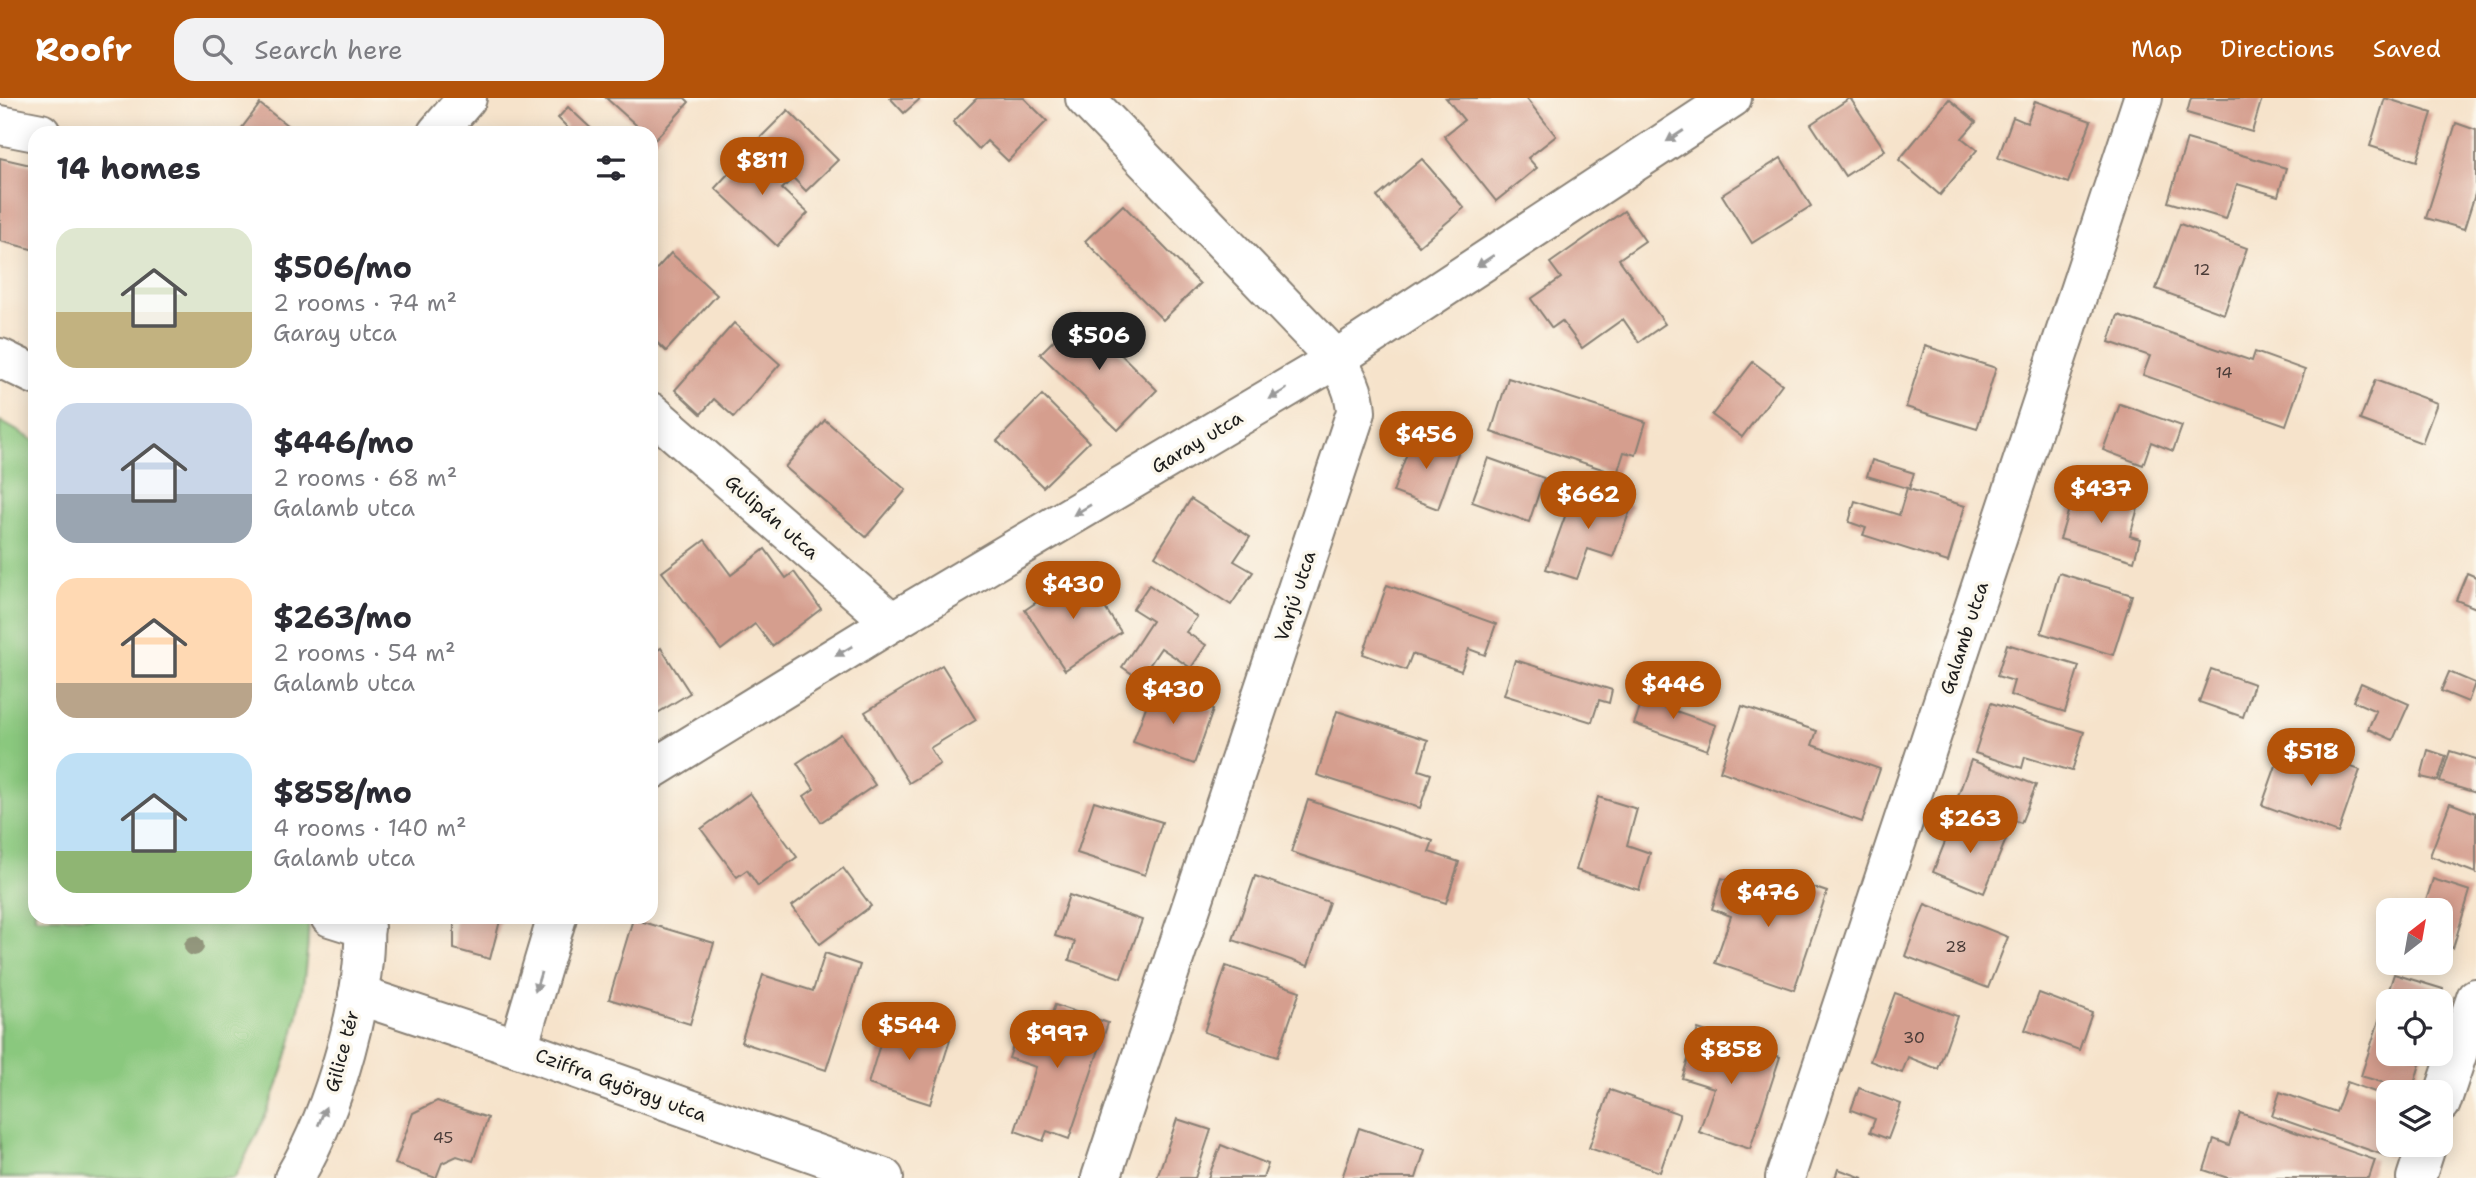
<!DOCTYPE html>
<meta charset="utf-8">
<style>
:root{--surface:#fff;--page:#f2f2f3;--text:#2b2b33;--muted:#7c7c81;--accent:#b45309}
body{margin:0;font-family:"Shantell Sans",sans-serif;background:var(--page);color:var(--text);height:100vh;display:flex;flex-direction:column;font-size:26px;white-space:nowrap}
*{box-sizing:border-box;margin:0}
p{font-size:23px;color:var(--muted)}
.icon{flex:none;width:38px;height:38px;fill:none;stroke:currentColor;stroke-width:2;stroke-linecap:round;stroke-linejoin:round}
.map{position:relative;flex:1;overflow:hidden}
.drawer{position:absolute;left:28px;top:28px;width:630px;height:798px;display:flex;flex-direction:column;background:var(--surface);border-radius:21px;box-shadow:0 4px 18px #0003}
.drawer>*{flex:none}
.needle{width:46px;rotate:31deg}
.fabs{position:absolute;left:2376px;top:800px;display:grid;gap:14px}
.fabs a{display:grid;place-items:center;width:77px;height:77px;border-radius:14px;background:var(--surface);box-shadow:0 4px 18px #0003;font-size:35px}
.price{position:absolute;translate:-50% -60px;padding:0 16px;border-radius:24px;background:var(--accent);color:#fff;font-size:23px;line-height:46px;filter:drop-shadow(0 2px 4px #0008)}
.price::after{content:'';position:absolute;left:50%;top:42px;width:21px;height:16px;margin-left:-10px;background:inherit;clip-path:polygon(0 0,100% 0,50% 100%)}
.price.active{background:#222;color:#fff}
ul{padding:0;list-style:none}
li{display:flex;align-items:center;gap:21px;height:175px;padding:0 28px}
li span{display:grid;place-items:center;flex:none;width:196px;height:140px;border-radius:21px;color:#555}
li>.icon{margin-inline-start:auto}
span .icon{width:84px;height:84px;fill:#fffc;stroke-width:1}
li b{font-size:30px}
h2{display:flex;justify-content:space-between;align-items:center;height:84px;padding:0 28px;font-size:30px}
header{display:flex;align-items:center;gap:42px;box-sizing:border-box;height:98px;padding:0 35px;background:var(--accent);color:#fff}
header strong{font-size:33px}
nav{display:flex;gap:38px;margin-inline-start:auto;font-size:24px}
.search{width:490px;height:63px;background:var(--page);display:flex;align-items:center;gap:18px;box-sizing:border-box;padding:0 24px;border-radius:21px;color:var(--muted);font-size:26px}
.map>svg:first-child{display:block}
.green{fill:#8ac87e;stroke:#53724d;stroke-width:2}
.building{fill:#d59e8e}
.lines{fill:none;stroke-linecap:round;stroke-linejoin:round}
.minor-casing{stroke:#898074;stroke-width:42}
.major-casing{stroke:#898074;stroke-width:42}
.minor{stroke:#fff;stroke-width:38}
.major{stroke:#fff;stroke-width:38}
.tree{fill:#93977d}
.oneway{fill:#999}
.labels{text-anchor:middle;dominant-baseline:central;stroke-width:7;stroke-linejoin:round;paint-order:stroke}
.number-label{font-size:16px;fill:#4a3c38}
.street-label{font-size:19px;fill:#1c1c1c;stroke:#fbf7ec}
</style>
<header>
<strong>Roofr</strong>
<div class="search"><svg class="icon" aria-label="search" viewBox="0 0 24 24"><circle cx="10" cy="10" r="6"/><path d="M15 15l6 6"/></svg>Search here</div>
<nav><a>Map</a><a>Directions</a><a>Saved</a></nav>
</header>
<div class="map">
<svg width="2476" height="1080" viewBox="0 0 2476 1080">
<rect width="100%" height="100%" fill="#fbf7ec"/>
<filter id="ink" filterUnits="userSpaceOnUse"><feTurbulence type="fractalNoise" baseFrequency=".0143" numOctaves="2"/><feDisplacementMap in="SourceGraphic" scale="14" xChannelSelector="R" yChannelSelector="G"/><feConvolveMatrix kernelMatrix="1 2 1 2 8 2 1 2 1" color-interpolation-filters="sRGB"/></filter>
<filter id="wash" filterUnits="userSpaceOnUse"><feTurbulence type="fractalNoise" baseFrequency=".00686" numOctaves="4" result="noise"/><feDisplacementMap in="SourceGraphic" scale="28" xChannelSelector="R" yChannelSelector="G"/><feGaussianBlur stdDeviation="1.57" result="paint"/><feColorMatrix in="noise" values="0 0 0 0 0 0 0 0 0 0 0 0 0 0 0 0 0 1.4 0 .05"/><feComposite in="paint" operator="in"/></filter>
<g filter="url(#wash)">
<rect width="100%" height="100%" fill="#f6e3cb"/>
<path class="green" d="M0 323 35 343V819H309C307 897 289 972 254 1042 247 1054 242 1068 234 1080H0Z"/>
<g id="blocks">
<g class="building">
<polygon points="606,0 685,0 689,4 654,43 651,40 651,35 645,35"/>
<polygon points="890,0 921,0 904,15"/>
<polygon points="977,0 1024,0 1047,23 1008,63 987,43 979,51 953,24"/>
<polygon points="1446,0 1526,0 1556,38 1528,60 1537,70 1496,103 1444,38 1464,22"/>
<polygon points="1850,0 1885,52 1845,78 1811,26"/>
<polygon points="2191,0 2262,0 2252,34 2187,15"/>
<polygon points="2385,0 2432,15 2417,63 2370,48"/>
<polygon points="1949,1 1976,24 1962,40 1977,52 1940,97 1899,62"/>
<polygon points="2035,3 2091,23 2068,85 1998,60 2013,19 2027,25"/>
<polygon points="260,6 297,35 238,35"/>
<polygon points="568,9 596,35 561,35 567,29 558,20"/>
<polygon points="788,12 838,62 806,93 757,43"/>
<polygon points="2456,25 2476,32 2476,93 2464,131 2426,120"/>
<polygon points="2187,41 2286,70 2278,98 2237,86 2226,121 2168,104"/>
<polygon points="752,50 789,84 782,91 808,115 777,148 715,90"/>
<polygon points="0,60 35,68 35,152 0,143"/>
<polygon points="1781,60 1811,108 1752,145 1722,97"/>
<polygon points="1422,61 1464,110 1419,148 1377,99"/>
<polygon points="1123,107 1200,186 1163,222 1085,143"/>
<polygon points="1624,113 1645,143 1619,161 1665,226 1639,244 1623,221 1582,250 1562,223 1552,230 1531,201 1561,180 1550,165"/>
<polygon points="2180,126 2247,150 2224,216 2156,191"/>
<polygon points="671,155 717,197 666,253 651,239 651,177"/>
<polygon points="1080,216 1157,292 1118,332 1040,256"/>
<polygon points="2118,217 2252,263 2255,254 2305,272 2286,327 2143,277 2150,258 2109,244"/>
<polygon points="734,225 780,266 734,319 714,301 701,316 675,292"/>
<polygon points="1925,248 1996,270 1977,331 1906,309"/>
<polygon points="1753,264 1782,286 1742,339 1712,317"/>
<polygon points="1508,280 1646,324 1636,357 1624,354 1617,376 1491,334"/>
<polygon points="2375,282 2437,305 2422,345 2360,322"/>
<polygon points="1042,297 1089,344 1043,389 997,343"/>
<polygon points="2120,306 2182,328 2173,353 2151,344 2143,367 2103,352"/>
<polygon points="825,322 906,392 866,439 785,369"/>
<polygon points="1414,336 1459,352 1438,411 1393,394"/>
<polygon points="1488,360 1544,380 1529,424 1472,404"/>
<polygon points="1872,362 1914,375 1909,391 1965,408 1948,464 1863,437 1866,430 1849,424 1855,403 1899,417 1907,390 1867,378"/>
<polygon points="1576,388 1632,407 1613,459 1588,451 1577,481 1546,471"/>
<polygon points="2075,391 2138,410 2130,438 2140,441 2134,463 2060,441"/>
<polygon points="1191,401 1250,439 1234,463 1253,474 1231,507 1155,458"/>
<polygon points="705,442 731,477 765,451 786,480 794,474 821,511 772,548 755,526 721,552 662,474"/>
<polygon points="1081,474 1121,534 1065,572 1025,512"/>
<polygon points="2059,475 2132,497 2113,557 2041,535"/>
<polygon points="2467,475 2476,479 2476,510 2456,502"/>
<polygon points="1149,487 1197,519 1186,534 1206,547 1191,570 1161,550 1140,581 1122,569 1152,523 1133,511"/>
<polygon points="1387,487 1496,526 1485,557 1469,551 1461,573 1412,556 1406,572 1363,556"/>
<polygon points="2007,546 2079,568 2065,614 2010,597 2014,583 1997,578"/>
<polygon points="661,550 690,595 651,619 651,557"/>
<polygon points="1515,562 1612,592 1609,605 1599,602 1592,624 1504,597"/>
<polygon points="942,567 976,622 930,650 940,666 909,685 865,614"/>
<polygon points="2211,571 2254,586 2243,619 2199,604"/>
<polygon points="2449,574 2475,585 2468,604 2441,593"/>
<polygon points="2361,585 2409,606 2393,642 2368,631 2376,613 2353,603"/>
<polygon points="1153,590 1213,612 1194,666 1133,644"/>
<polygon points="1647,590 1669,597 1664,609 1716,627 1707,652 1634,626"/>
<polygon points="1991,605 2084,634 2072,673 2025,659 2022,670 1975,655"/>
<polygon points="1742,608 1817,633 1812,647 1880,671 1862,724 1720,673"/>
<polygon points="1337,613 1428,642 1419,672 1431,676 1420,710 1317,677"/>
<polygon points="841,636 875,687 821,724 804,698 814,691 797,665"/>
<polygon points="2284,645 2360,672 2338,735 2262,707"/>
<polygon points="2428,652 2446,658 2438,683 2421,679"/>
<polygon points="2450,653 2476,661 2476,695 2440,684"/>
<polygon points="1971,662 2036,687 2021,725 1957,701"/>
<polygon points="750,695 797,759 758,788 747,772 737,779 701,731"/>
<polygon points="1598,699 1637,711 1627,747 1650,755 1639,792 1576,772"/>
<polygon points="1308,702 1433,743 1429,754 1459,764 1446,805 1291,754"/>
<polygon points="1094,703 1162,724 1145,777 1077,755"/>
<polygon points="2450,705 2476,715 2476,775 2430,758"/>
<polygon points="1955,719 2007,739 1984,795 1933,774"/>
<polygon points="843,770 871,808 820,846 792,808"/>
<polygon points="1255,778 1329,804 1308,868 1233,842"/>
<polygon points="1782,779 1827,794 1794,892 1715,865 1731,818 1712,811 1722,780 1776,798"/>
<polygon points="2433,781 2470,793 2453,850 2441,847 2441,812 2423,812"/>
<polygon points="1069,797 1142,822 1121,880 1069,862 1075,844 1055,838"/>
<polygon points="1925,806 2008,839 1988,890 1905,858"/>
<polygon points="454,819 501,819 490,861 454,851"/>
<polygon points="633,821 714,845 690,926 609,901"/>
<polygon points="825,855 860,867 826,972 741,944 763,877 813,893"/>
<polygon points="1226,868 1300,893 1277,959 1204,934"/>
<polygon points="2394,876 2443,891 2440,903 2389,903 2389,956 2423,956 2412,993 2361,978"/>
<polygon points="1895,895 1957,918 1938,971 1908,959 1902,975 1870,963"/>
<polygon points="2039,895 2092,915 2079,952 2025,932"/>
<polygon points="1055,907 1108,925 1069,1041 1047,1033 1043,1043 1015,1033 1036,969 1009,960 1022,921 1047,929"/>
<polygon points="887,923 950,942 930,1006 868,986"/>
<polygon points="1698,931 1780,959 1750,1051 1699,1034 1714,990 1682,980"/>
<polygon points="2347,984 2389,999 2389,1046 2393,1046 2389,1059 2272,1018 2280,994 2336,1014"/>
<polygon points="1859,990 1901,1006 1888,1041 1870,1034 1875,1021 1851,1012"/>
<polygon points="1610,992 1680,1016 1660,1074 1589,1050"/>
<polygon points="437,1003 488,1020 473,1063 457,1058 442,1065 436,1080 395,1066 413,1015"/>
<polygon points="2240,1015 2375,1062 2369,1080 2228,1080 2204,1072 2214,1041 2229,1047"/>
<polygon points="1177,1021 1211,1032 1195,1080 1157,1080"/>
<polygon points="1359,1030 1425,1052 1416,1080 1342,1080"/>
<polygon points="1221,1047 1268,1066 1263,1080 1208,1080"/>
<polygon points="1838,1071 1863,1080 1835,1080"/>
</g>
</g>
</g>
<g filter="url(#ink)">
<use href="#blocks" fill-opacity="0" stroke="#898074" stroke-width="2"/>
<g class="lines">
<g class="minor-casing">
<g id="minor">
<path d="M1085 0 1336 261C1347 279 1355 293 1356 314L1101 1080"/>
<polyline points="0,27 41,35"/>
<polyline points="651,314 892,524"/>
<polyline points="651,672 892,524 1336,261 1732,0"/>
<polyline points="330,819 365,830"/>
<polyline points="358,897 518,950 884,1080"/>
<polyline points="518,950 557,819"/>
<polyline points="2441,1005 2476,900"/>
<polyline points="1785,1080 2143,0"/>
<polyline points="2416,1080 2427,1046"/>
</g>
</g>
<g class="major-casing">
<g id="major">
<polyline points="437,35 467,0"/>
<polyline points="0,260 35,277"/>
<path d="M294 1080C334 1013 368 897 364 819"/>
</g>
</g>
<use href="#minor" class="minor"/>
<use href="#major" class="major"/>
</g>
<circle class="tree" cx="194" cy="848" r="10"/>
<defs><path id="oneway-solid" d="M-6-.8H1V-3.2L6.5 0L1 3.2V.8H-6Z" transform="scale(1.75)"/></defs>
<g class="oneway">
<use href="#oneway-solid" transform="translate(1675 38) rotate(147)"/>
<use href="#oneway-solid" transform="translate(1485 163) rotate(147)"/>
<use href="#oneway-solid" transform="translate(1278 296) rotate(149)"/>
<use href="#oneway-solid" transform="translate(1082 412) rotate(149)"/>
<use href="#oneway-solid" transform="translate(844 553) rotate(149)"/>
<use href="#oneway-solid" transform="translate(538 884) rotate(107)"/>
<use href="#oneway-solid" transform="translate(322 1018) rotate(-68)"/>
</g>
</g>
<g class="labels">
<g class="number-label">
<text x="2202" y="171">12</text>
<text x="2224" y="274">14</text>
<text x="1956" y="848">28</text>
<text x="1914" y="939">30</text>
<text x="443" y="1039">45</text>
</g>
<g class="street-label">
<text transform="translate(1197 344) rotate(-31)">Garay utca</text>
<text transform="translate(772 419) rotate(41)">Gulipán utca</text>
<text transform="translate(1295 498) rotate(-72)">Varjú utca</text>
<text transform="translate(1964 540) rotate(-72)">Galamb utca</text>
<text transform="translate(342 953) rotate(-75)">Gilice tér</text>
<text transform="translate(621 987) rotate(20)">Cziffra György utca</text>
</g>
</g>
</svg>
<div class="fabs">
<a><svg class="needle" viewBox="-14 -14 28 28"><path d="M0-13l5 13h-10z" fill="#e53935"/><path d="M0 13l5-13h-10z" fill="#7c7c81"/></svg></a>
<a><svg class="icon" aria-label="locate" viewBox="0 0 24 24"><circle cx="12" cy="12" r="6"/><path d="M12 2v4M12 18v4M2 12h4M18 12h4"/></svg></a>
<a><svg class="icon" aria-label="layers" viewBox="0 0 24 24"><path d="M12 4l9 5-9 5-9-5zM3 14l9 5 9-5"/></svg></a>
</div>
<b class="price" style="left:762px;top:99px">$811</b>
<b class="price active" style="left:1099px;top:274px">$506</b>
<b class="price" style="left:1426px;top:373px">$456</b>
<b class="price" style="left:2101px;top:427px">$437</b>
<b class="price" style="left:1588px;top:433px">$662</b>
<b class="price" style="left:1073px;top:523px">$430</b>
<b class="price" style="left:1673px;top:623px">$446</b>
<b class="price" style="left:1173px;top:628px">$430</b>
<b class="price" style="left:2311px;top:690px">$518</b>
<b class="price" style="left:1970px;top:757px">$263</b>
<b class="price" style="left:1768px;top:831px">$476</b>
<b class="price" style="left:909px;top:964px">$544</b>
<b class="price" style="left:1057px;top:972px">$997</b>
<b class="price" style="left:1731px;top:988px">$858</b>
<section class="drawer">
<h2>14 homes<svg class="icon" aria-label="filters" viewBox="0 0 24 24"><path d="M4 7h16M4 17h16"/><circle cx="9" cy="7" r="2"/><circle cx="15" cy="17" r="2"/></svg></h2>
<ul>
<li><span style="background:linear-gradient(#dfe7d0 60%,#c2b280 0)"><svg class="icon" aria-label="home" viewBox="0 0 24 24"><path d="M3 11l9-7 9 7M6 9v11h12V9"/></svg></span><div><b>$506/mo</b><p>2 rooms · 74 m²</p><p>Garay utca</p></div></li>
<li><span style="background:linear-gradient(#c9d6e8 65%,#9aa5b1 0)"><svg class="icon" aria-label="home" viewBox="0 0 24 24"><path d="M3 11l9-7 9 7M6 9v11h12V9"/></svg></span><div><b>$446/mo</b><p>2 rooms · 68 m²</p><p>Galamb utca</p></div></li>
<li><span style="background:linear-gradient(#ffd9b3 75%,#b9a48a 0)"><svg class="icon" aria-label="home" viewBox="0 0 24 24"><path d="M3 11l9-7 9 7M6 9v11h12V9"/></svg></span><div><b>$263/mo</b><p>2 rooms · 54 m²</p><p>Galamb utca</p></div></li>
<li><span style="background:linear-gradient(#bfe0f5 70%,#8fb573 0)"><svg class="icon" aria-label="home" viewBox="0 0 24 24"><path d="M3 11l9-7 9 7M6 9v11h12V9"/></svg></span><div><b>$858/mo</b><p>4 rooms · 140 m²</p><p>Galamb utca</p></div></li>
</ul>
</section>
</div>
